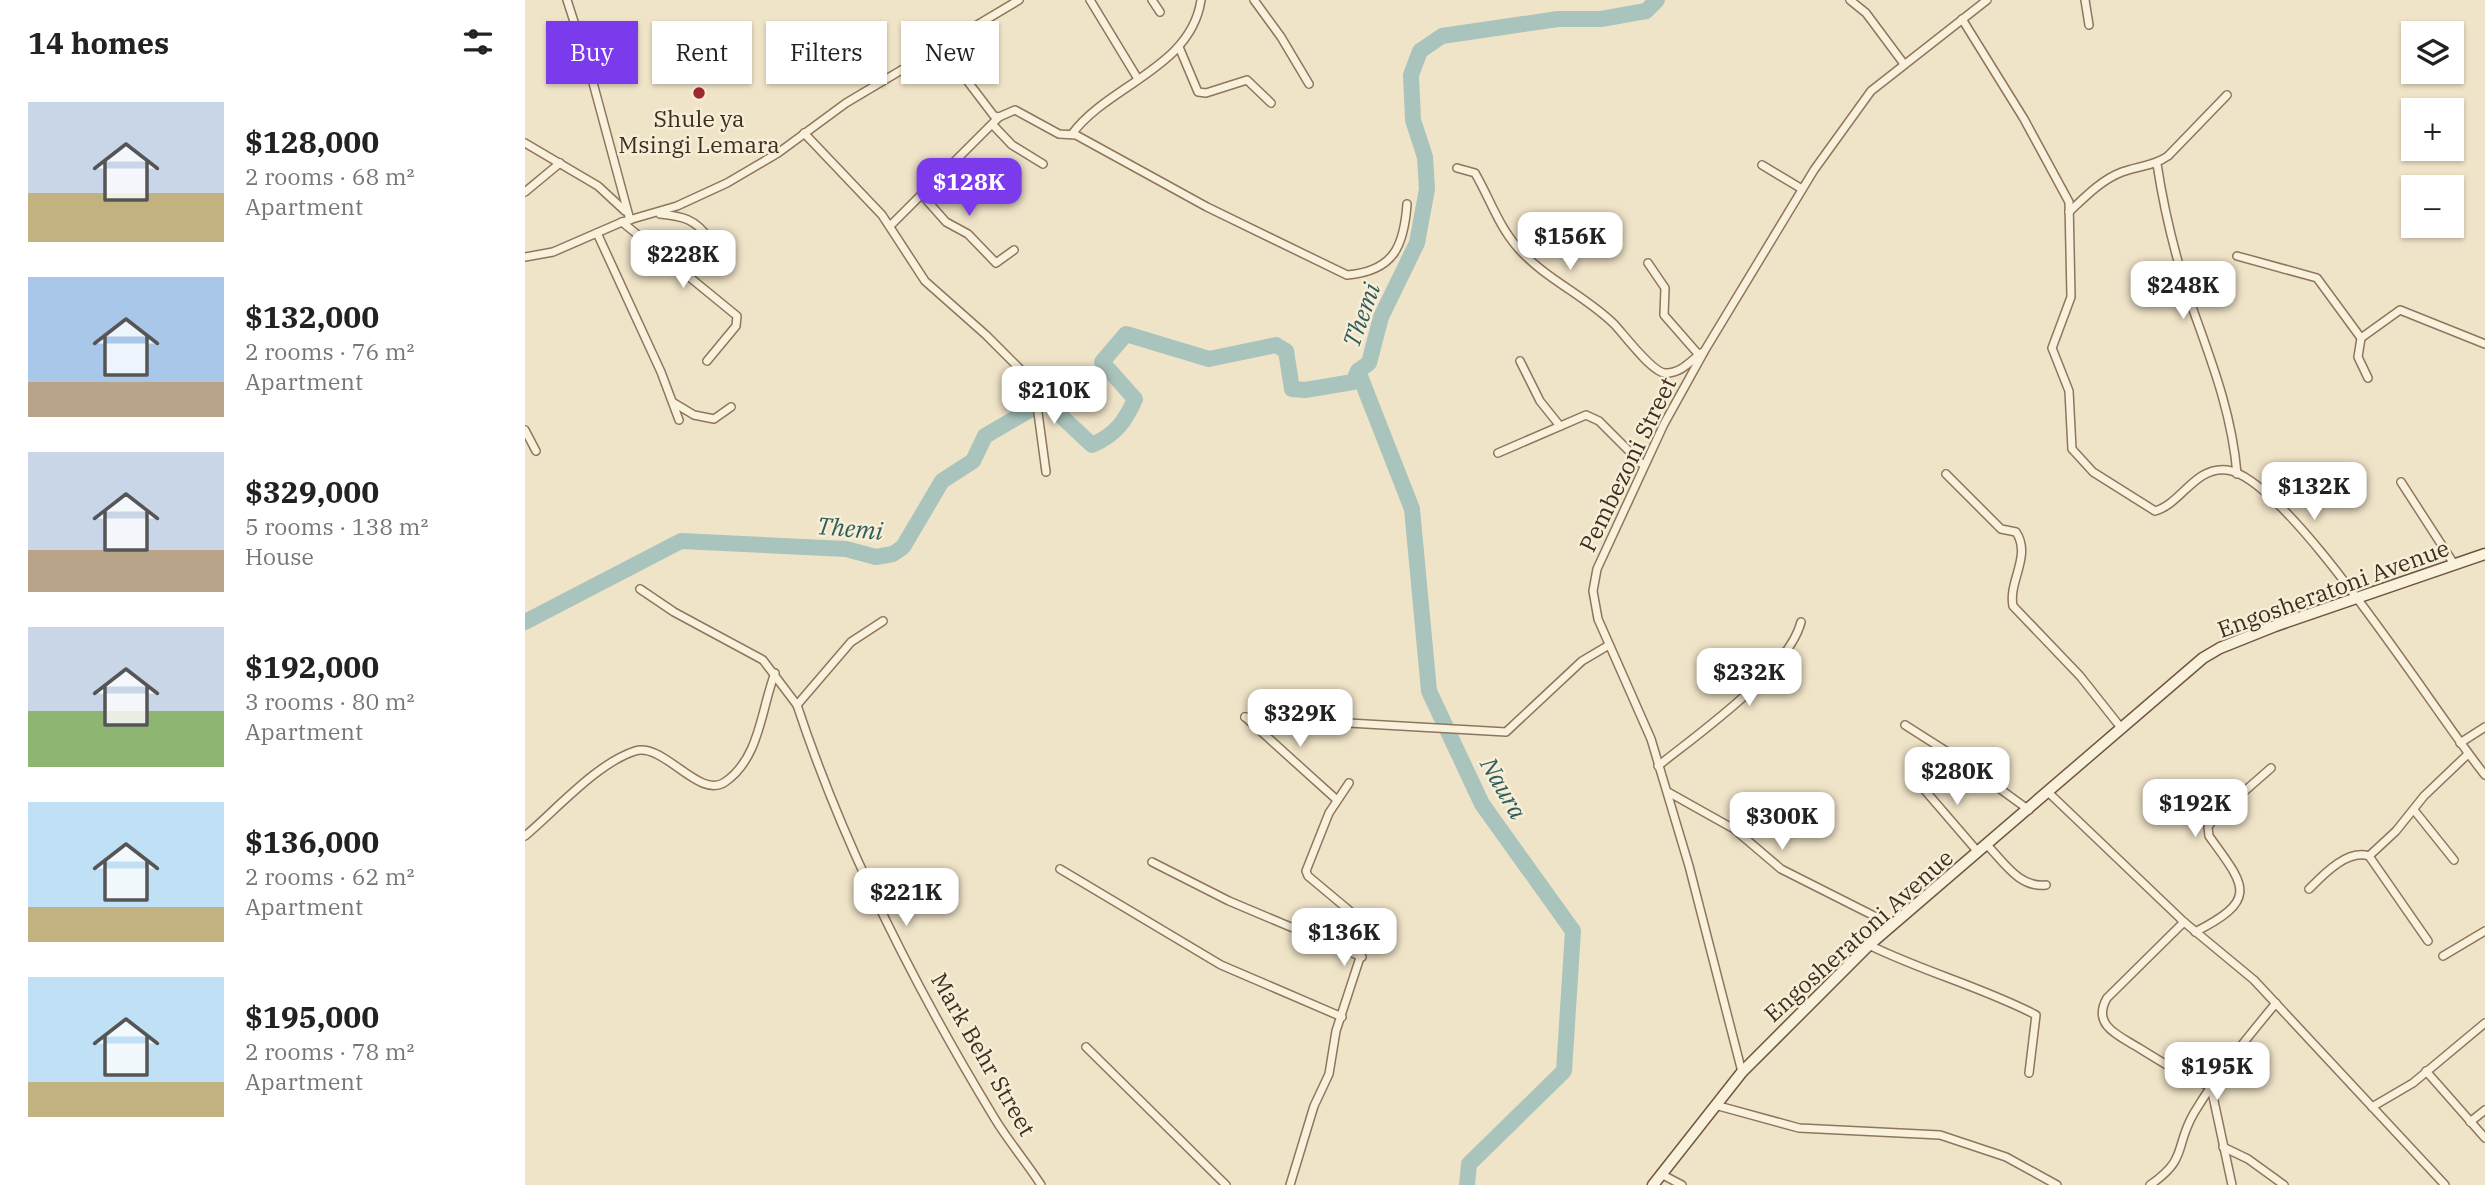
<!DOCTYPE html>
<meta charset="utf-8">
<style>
:root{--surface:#fff;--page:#f2f2f2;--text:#222;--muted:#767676;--accent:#7c3aed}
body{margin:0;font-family:"IBM Plex Serif",serif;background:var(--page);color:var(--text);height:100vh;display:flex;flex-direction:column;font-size:26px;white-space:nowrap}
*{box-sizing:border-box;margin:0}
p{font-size:23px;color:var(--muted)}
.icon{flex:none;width:38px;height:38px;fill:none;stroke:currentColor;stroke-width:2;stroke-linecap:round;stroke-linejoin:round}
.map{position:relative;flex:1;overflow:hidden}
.sheet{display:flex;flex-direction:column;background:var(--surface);width:525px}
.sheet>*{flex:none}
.top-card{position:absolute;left:21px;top:21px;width:665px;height:63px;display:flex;gap:14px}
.tools{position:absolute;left:1876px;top:21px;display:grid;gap:14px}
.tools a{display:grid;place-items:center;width:63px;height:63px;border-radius:0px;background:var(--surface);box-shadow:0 2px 5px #0004;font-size:35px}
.price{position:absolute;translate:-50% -60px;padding:0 16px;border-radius:14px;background:#fff;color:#222;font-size:23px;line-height:46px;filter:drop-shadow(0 2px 4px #0008)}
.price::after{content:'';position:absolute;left:50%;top:42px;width:21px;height:16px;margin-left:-10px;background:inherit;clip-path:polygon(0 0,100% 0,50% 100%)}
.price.on{background:var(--accent);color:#fff}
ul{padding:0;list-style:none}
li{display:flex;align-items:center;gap:21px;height:175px;padding:0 28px}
li span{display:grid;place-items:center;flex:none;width:196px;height:140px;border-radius:0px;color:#555}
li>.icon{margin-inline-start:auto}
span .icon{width:84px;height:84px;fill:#fffc;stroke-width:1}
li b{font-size:30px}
h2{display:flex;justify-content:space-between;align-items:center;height:84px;padding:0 28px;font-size:30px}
.chip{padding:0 24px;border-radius:0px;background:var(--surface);box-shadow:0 2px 5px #0004;font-size:24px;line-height:63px}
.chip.on{background:var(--accent);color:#fff}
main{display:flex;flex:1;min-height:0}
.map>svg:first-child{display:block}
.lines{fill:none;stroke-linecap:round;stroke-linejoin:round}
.river{stroke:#a9c4bc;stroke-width:16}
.street-casing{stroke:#8d765c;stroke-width:10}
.secondary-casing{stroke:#6f573f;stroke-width:13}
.street{stroke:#faf1dc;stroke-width:7}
.secondary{stroke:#faf1dc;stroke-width:10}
.poi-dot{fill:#9e2a2b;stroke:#f7eed8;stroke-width:2.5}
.labels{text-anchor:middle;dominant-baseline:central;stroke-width:5;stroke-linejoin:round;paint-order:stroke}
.poi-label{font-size:23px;fill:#3d2e20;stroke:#f7eed8}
.street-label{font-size:23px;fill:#3d2e20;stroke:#f7eed8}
.water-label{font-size:24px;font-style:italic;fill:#2f5d5a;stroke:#f7eed8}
</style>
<main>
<section class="sheet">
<h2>14 homes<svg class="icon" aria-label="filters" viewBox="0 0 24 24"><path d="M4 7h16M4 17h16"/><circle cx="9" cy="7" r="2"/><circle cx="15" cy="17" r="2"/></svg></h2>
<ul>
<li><span style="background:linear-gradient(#c9d6e8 65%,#c2b280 0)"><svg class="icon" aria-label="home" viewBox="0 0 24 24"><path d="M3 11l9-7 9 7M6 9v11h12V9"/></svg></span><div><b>$128,000</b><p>2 rooms · 68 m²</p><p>Apartment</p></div></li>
<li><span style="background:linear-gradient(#a9c7e8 75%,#b9a48a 0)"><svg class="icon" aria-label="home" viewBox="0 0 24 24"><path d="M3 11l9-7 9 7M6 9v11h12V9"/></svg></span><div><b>$132,000</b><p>2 rooms · 76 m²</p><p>Apartment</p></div></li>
<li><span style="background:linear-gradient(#c9d6e8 70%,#b9a48a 0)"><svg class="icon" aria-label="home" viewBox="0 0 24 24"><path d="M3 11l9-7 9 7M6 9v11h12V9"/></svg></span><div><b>$329,000</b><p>5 rooms · 138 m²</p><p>House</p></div></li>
<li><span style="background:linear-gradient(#c9d6e8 60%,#8fb573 0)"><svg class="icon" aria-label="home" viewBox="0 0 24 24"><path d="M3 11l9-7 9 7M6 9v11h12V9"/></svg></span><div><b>$192,000</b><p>3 rooms · 80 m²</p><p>Apartment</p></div></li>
<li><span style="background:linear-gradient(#bfe0f5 75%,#c2b280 0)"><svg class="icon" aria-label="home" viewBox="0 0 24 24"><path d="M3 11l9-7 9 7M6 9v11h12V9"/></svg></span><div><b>$136,000</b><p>2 rooms · 62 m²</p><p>Apartment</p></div></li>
<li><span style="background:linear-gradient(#bfe0f5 75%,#c2b280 0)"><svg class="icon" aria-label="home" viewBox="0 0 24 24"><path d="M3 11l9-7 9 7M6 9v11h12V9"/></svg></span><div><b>$195,000</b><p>2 rooms · 78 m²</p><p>Apartment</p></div></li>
</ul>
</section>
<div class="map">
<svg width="1960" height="1185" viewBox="0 0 1960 1185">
<rect width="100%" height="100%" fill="#f0e4c8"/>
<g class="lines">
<g class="river">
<polyline points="833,371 887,509 904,691 957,804 1048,931 1039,1071 944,1164 942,1185"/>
<path d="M0 622 156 541 321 549 351 557 368 554 378 547 417 481 448 461 460 436 520 401 567 445C590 435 600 422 610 399L577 362 601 334 684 359 751 345 761 351 767 389 780 390 828 382 833 371 844 363 856 317 892 243 902 189 900 157 888 120 886 75 895 51 917 36 1033 19H1076L1121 11 1132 0"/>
</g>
<g class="street-casing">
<g id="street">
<polyline points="42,0 64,68 105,220"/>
<polyline points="565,0 613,79"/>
<polyline points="627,0 635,12"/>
<polyline points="729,0 756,37 784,84"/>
<polyline points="1325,0 1341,13 1379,64"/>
<polyline points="1560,0 1564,25"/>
<path d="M1437 19 1499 119 1544 202 1546 297 1527 348 1544 391 1547 449 1568 472 1630 511C1656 504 1670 466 1702 470 1764 478 1913 718 1960 775"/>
<path d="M415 45 469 116 474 117 490 110 534 134 551 135 682 207 822 275C869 271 879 246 882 204"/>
<polyline points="654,47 673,92 681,93 722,80 746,103"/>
<polyline points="468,125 487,145 518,164"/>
<polyline points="279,133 357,215 400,281 461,335 509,383 521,472"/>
<path d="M547 134C583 85 666 68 676 0"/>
<polyline points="0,143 73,186 100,211"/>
<path d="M1632 164C1639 210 1651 259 1666 304 1686 360 1707 413 1712 474"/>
<polyline points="1237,165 1277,189"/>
<path d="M932 168 950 173C965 199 973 225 993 248 1020 279 1061 296 1090 325 1100 336 1127 372 1140 373 1155 374 1166 361 1176 353"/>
<polyline points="0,192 35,163"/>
<polyline points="397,195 421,222 443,234 471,263 489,250"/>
<path d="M1544 212C1560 197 1576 180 1597 172 1613 166 1629 166 1643 156L1702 95"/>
<path d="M135 214C157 216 171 219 184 239"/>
<polyline points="97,222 212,316 211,326 182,361"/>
<polyline points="365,226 474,117"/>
<polyline points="72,233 136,372 154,420"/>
<polyline points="1712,256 1792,278 1836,338 1833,357 1843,378"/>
<polyline points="0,257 28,252 97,222 152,206 202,183 253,153 321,103 494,0"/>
<polyline points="1123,263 1140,288 1139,315 1174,355"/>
<polyline points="1836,338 1875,310 1960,344"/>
<polyline points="995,361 1015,401 1035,426"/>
<polyline points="149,403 169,415 189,419 206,407"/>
<polyline points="0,430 11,451"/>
<polyline points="973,453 1061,415 1074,421 1119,466"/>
<path d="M1421 474 1476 529 1491 532C1507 556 1483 581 1488 606L1555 676 1597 729"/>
<polyline points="1876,482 1929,564"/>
<path d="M115 589 149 612 238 660 272 705C320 850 391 989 470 1119 484 1142 502 1163 516 1185"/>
<polyline points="272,705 326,642 358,621"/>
<polyline points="720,717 981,732 1057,661 1084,645"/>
<polyline points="720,717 812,800"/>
<polyline points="1380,725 1435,760 1504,810"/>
<polyline points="1935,743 1960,727"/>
<path d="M1133 766C1173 734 1264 670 1276 622"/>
<polyline points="1391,780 1453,852"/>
<polyline points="1143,792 1209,829 1256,869 1367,925"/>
<polyline points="1524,793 1659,922 1729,980 1920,1185"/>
<polyline points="1889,810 1929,860"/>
<path d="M0 836C30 811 72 763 110 751 139 742 174 800 200 782 235 758 236 709 250 673"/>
<path d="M1462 845C1479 862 1494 888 1521 885"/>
<polyline points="1844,856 1871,831 1899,796 1943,754"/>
<polyline points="627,862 704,901 837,957"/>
<polyline points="535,869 696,965 817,1017"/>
<path d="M1784 889C1798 875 1822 849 1844 856L1903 941"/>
<path d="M1659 922 1582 998C1566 1026 1595 1036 1614 1048 1638 1063 1659 1076 1686 1087L1707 1185"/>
<path d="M1670 932C1735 899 1720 886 1684 836L1683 827 1690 817 1746 768"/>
<path d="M1344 945C1399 972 1457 987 1511 1015L1504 1073"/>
<polyline points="1918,956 1960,931"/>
<polyline points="561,1047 701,1185"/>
<polyline points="1901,1071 1960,1138"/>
<polyline points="1217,1072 1164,866 1126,739 1073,619 1068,591 1072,569 1139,424 1180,350 1289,170 1346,91 1462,0"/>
<polyline points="1190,1105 1274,1128 1415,1135 1481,1157 1532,1185"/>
<polyline points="1847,1107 1888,1083 1960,1023"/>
<polyline points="1945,1122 1960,1110"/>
<polyline points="1698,1147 1723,1159 1759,1185"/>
<polyline points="1136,1174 1157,1185"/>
<polyline points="765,1185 789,1106 804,1074 811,1031 842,936 838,922 783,876 781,871 804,813 824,783"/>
<path d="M1625 1185C1664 1158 1649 1147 1669 1113 1693 1073 1722 1038 1751 1003"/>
</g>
</g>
<g class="secondary-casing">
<polyline id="secondary" points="1128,1185 1217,1072 1344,945 1678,658 1695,648 1750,626 1960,554"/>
</g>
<use href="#street" class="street"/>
<use href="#secondary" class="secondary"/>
</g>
<circle class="poi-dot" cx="174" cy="93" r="7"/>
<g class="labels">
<g class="poi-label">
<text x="174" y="118">Shule ya<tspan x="174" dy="26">Msingi Lemara</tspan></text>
</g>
<g class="street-label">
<text transform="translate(1102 464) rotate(-64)">Pembezoni Street</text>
<text transform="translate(1808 588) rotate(-20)">Engosheratoni Avenue</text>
<text transform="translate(1333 935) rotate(-42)">Engosheratoni Avenue</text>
<text transform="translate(459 1054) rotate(60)">Mark Behr Street</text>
</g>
<g class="water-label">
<text transform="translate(836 315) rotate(-70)">Themi</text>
<text transform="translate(325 528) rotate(5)">Themi</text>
<text transform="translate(979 788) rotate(60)">Naura</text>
</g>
</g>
</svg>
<div class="tools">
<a><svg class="icon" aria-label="layers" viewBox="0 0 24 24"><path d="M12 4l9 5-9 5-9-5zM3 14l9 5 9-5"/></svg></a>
<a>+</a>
<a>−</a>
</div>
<b class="price on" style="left:444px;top:218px">$128K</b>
<b class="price" style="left:1045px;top:272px">$156K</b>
<b class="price" style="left:158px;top:290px">$228K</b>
<b class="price" style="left:1658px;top:321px">$248K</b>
<b class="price" style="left:529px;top:426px">$210K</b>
<b class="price" style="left:1789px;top:522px">$132K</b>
<b class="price" style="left:1224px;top:708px">$232K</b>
<b class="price" style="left:775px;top:749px">$329K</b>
<b class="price" style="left:1432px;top:807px">$280K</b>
<b class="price" style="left:1670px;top:839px">$192K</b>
<b class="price" style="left:1257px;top:852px">$300K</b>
<b class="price" style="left:381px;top:928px">$221K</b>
<b class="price" style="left:819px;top:968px">$136K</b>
<b class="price" style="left:1692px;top:1102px">$195K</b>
<div class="top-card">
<a class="chip on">Buy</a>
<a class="chip">Rent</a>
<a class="chip">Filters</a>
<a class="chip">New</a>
</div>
</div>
</main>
